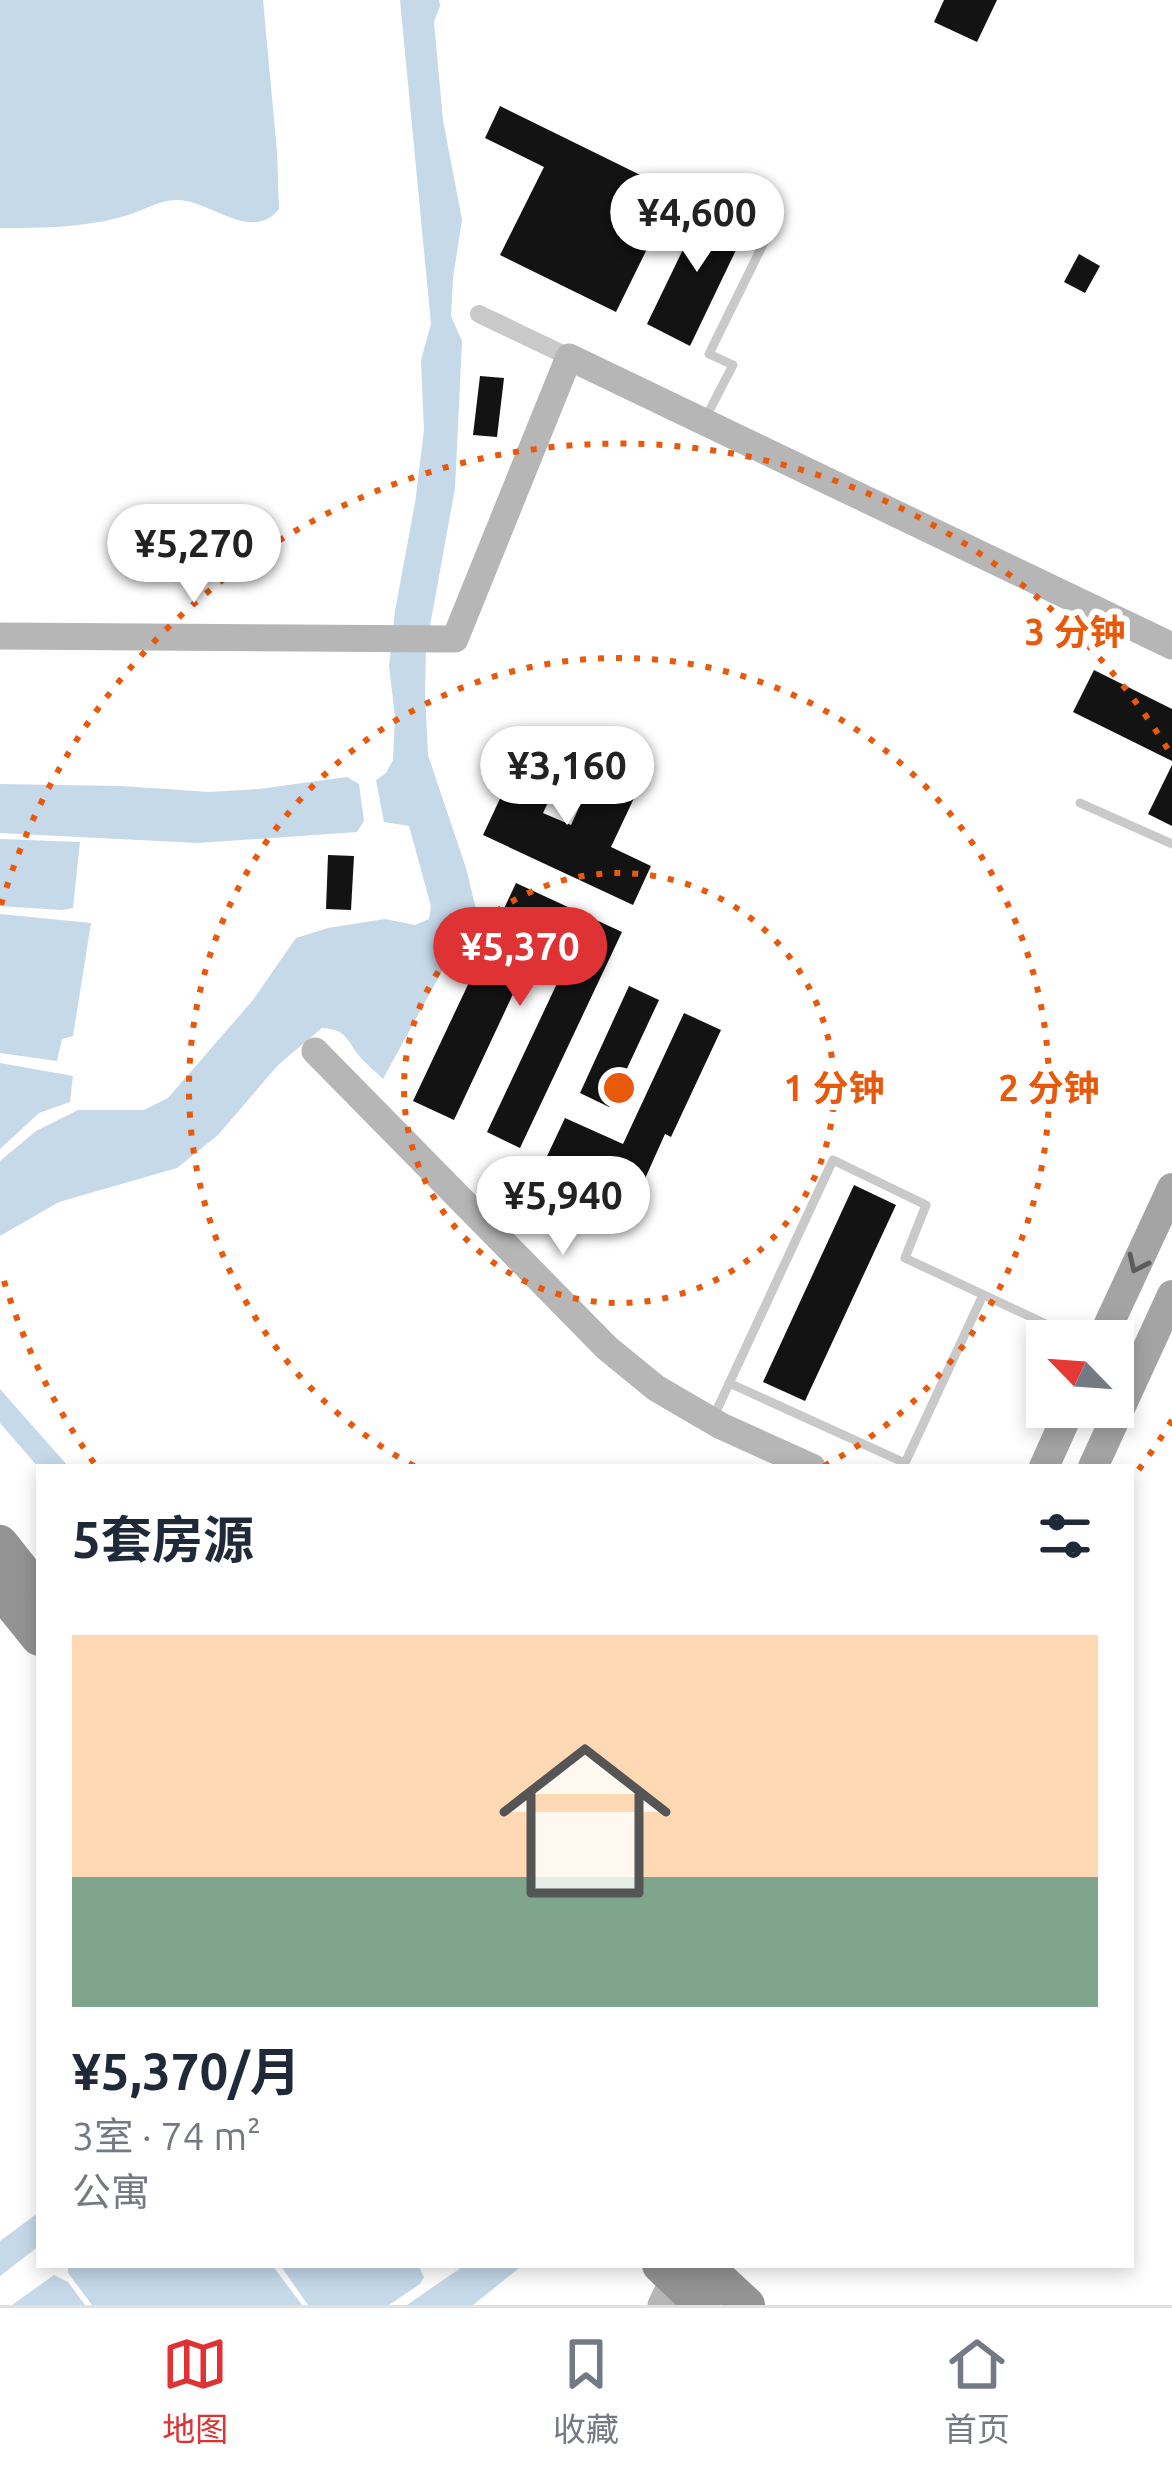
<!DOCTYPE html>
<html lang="zh">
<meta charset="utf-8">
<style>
:root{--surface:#fff;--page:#f2f2f3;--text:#1f2937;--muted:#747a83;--line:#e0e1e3;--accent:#de3234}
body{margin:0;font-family:Ubuntu,"Noto Sans SC",sans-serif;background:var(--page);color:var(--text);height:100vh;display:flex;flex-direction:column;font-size:45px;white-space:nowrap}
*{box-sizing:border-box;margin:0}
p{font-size:39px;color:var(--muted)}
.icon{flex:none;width:66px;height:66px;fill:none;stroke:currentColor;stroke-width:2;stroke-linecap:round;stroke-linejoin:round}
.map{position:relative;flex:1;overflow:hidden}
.side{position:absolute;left:36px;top:1464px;width:1098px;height:804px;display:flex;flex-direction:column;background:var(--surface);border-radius:0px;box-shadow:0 6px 18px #0003}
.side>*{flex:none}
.needle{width:78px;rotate:295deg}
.tools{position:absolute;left:1026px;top:1320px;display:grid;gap:24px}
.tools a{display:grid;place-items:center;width:108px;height:108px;border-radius:0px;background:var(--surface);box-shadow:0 6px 18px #0003;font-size:60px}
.price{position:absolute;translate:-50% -102px;padding:0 27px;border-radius:42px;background:#fff;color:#222;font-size:39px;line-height:78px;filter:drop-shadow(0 3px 6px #0008)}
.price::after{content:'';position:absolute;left:50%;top:72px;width:36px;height:27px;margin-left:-18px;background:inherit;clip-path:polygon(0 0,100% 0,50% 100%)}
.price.selected{background:var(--accent);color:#fff}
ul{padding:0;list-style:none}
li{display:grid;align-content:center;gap:24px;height:636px;padding:0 36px}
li+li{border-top:3px solid var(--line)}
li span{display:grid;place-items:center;height:372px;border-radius:0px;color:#555}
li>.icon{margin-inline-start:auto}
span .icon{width:216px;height:216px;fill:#fffc;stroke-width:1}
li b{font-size:51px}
h2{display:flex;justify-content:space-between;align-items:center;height:144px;padding:0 36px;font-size:51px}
.menu{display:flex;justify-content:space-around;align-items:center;height:168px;border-top:3px solid var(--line);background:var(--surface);font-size:33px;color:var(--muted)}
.menu a{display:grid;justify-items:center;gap:6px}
.menu .selected{color:var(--accent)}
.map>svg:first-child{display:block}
.water{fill:#c5d9e9}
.building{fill:#131313}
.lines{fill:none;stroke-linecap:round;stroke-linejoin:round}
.lane{stroke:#c9c9c9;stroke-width:9}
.street{stroke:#c9c9c9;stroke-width:18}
.secondary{stroke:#b6b6b6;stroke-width:27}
.primary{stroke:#a4a4a4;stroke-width:30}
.highway{stroke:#939393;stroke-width:36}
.oneway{stroke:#5c5c5c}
.ring{fill:none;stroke:#e8590c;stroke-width:6;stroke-dasharray:6 12}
.centre{fill:#e8590c;stroke:#fff;stroke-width:6}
.ring-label{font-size:36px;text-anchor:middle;font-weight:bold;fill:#e8590c;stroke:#fff;stroke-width:12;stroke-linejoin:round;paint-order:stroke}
</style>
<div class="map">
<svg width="1172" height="2305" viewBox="0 0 1172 2305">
<rect width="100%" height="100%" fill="#fff"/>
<g class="water">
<path d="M0 0H263L277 152 279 209C251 244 208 198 175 200 157 201 138 213 121 217 82 228 40 228 0 228Z"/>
<path d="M400 0H439L440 6 434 22 443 120 462 220 453 278 451 316 462 341 455 488 426 648 425 693 428 755 466 868 476 909 383 1079C376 1072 367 1065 360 1057 347 1041 347 1029 322 1028L278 1065 218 1135 177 1168 59 1202 0 1236V1161L36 1131 78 1110H144L168 1098 253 1000 296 938 328 928 385 919 415 925 429 919 431 906 409 826 384 822 376 780 386 773 393 760 395 717 389 666 395 611 415 503 424 430 421 360 431 324Z"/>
<polygon points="347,777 359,784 364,821 357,832 198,843 0,833 0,784 121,786 209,792 259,789"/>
<polygon points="0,839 80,842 73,908 62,910 0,906"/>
<polygon points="0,914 91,923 73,1036 62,1039 57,1061 0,1053"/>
<polygon points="0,1063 73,1076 70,1102 39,1113 0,1149"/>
<polygon points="0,1389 60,1457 69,1467 39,1468 0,1423"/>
<polygon points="39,2212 39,2246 0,2276 0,2241"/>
<polygon points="68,2265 272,2265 302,2305 92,2305 68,2273"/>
<polygon points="280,2265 418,2265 424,2277 420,2284 389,2305 308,2305"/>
<polygon points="465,2265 523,2265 473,2305 407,2305"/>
<polygon points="54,2275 68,2282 85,2305 12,2305"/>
</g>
<g class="building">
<polygon points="944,0 997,0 977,42 934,22"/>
<polygon points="500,106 675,192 616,312 500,255 544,167 485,138"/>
<polygon points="705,204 748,225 690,346 647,324"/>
<polygon points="1079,254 1100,266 1085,293 1064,282"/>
<polygon points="480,376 504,378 497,437 473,435"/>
<polygon points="1094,670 1172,709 1172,761 1073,712"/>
<polygon points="525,745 566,764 543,813 571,825 593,777 635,796 611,847 651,866 633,905 483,835"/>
<polygon points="1172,765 1172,826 1148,814"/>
<polygon points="328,855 354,856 351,910 326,909"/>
<polygon points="516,883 622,932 520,1148 487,1132 569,958 537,943 454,1120 413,1101"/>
<polygon points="629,986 659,1000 609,1107 580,1093"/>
<polygon points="684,1013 721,1030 671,1137 665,1134 635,1201 599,1185 592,1200 577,1193 563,1223 524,1205 565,1118 623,1144"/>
<polygon points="854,1185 896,1205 805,1401 763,1382"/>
</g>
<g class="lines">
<g class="lane">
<polyline points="704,194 772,226 709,354 733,365 706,417"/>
<polyline points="1080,803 1172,844"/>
<polyline points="729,1383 905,1463 983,1295"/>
<polyline points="714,1416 833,1160 926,1205 905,1258 1082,1341"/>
</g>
<polyline class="street" points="479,314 569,357"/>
<g class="secondary">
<polyline points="0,636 455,639 569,357 1172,646"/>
<polyline points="315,1051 607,1348 656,1388 721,1426 812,1467"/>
<polyline points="661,2305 680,2265"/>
</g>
<g class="primary">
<polyline points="1101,1341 1172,1188"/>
<polyline points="1044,1467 1071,1407"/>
<polyline points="1093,1467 1172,1295"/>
</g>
<g class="highway">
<polyline points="0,1543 39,1592"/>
<polyline points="0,1590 39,1638"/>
<polyline points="660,2265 702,2305"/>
<polyline points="704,2265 747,2305"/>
</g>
</g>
<defs><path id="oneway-chevron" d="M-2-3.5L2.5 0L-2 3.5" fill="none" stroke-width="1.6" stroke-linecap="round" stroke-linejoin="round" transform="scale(3)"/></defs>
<use class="oneway" href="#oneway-chevron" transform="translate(1137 1264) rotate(115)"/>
<g class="ring">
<circle cx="619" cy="1088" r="215"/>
<path d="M414 1466A430 430 0 1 1 824 1466"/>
<path d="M1172 1420A645 645 0 0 1 1134 1476M94 1463A645 645 0 0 1 1 1271M1 905A645 645 0 0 1 1172 756"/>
</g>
<circle cx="619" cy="1088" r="18" class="centre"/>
<g class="ring-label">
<text x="1075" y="645">3 分钟</text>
<text x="834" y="1101">1 分钟</text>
<text x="1049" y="1101">2 分钟</text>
</g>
</svg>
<div class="tools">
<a><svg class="needle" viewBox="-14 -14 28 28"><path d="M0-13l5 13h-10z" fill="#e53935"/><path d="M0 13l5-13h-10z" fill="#747a83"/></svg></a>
</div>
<b class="price" style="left:697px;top:275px">¥4,600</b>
<b class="price" style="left:194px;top:606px">¥5,270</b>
<b class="price" style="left:567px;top:828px">¥3,160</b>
<b class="price selected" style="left:520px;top:1009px">¥5,370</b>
<b class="price" style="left:563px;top:1258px">¥5,940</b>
<section class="side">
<h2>5套房源<svg class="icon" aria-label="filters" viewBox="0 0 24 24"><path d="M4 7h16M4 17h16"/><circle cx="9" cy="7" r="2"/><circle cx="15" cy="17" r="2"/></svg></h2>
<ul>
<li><span style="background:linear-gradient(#ffd9b3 65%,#7fa58c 0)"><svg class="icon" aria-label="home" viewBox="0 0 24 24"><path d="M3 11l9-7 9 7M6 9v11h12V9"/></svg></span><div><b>¥5,370/月</b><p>3室 · 74 m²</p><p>公寓</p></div></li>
</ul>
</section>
</div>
<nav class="menu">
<a class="selected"><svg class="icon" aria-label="map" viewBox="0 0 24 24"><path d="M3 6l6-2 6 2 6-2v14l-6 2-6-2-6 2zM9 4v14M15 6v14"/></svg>地图</a>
<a><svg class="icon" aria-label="saved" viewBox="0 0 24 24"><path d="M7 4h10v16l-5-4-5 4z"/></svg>收藏</a>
<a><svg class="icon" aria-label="home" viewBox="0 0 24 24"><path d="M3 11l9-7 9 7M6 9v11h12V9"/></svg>首页</a>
</nav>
